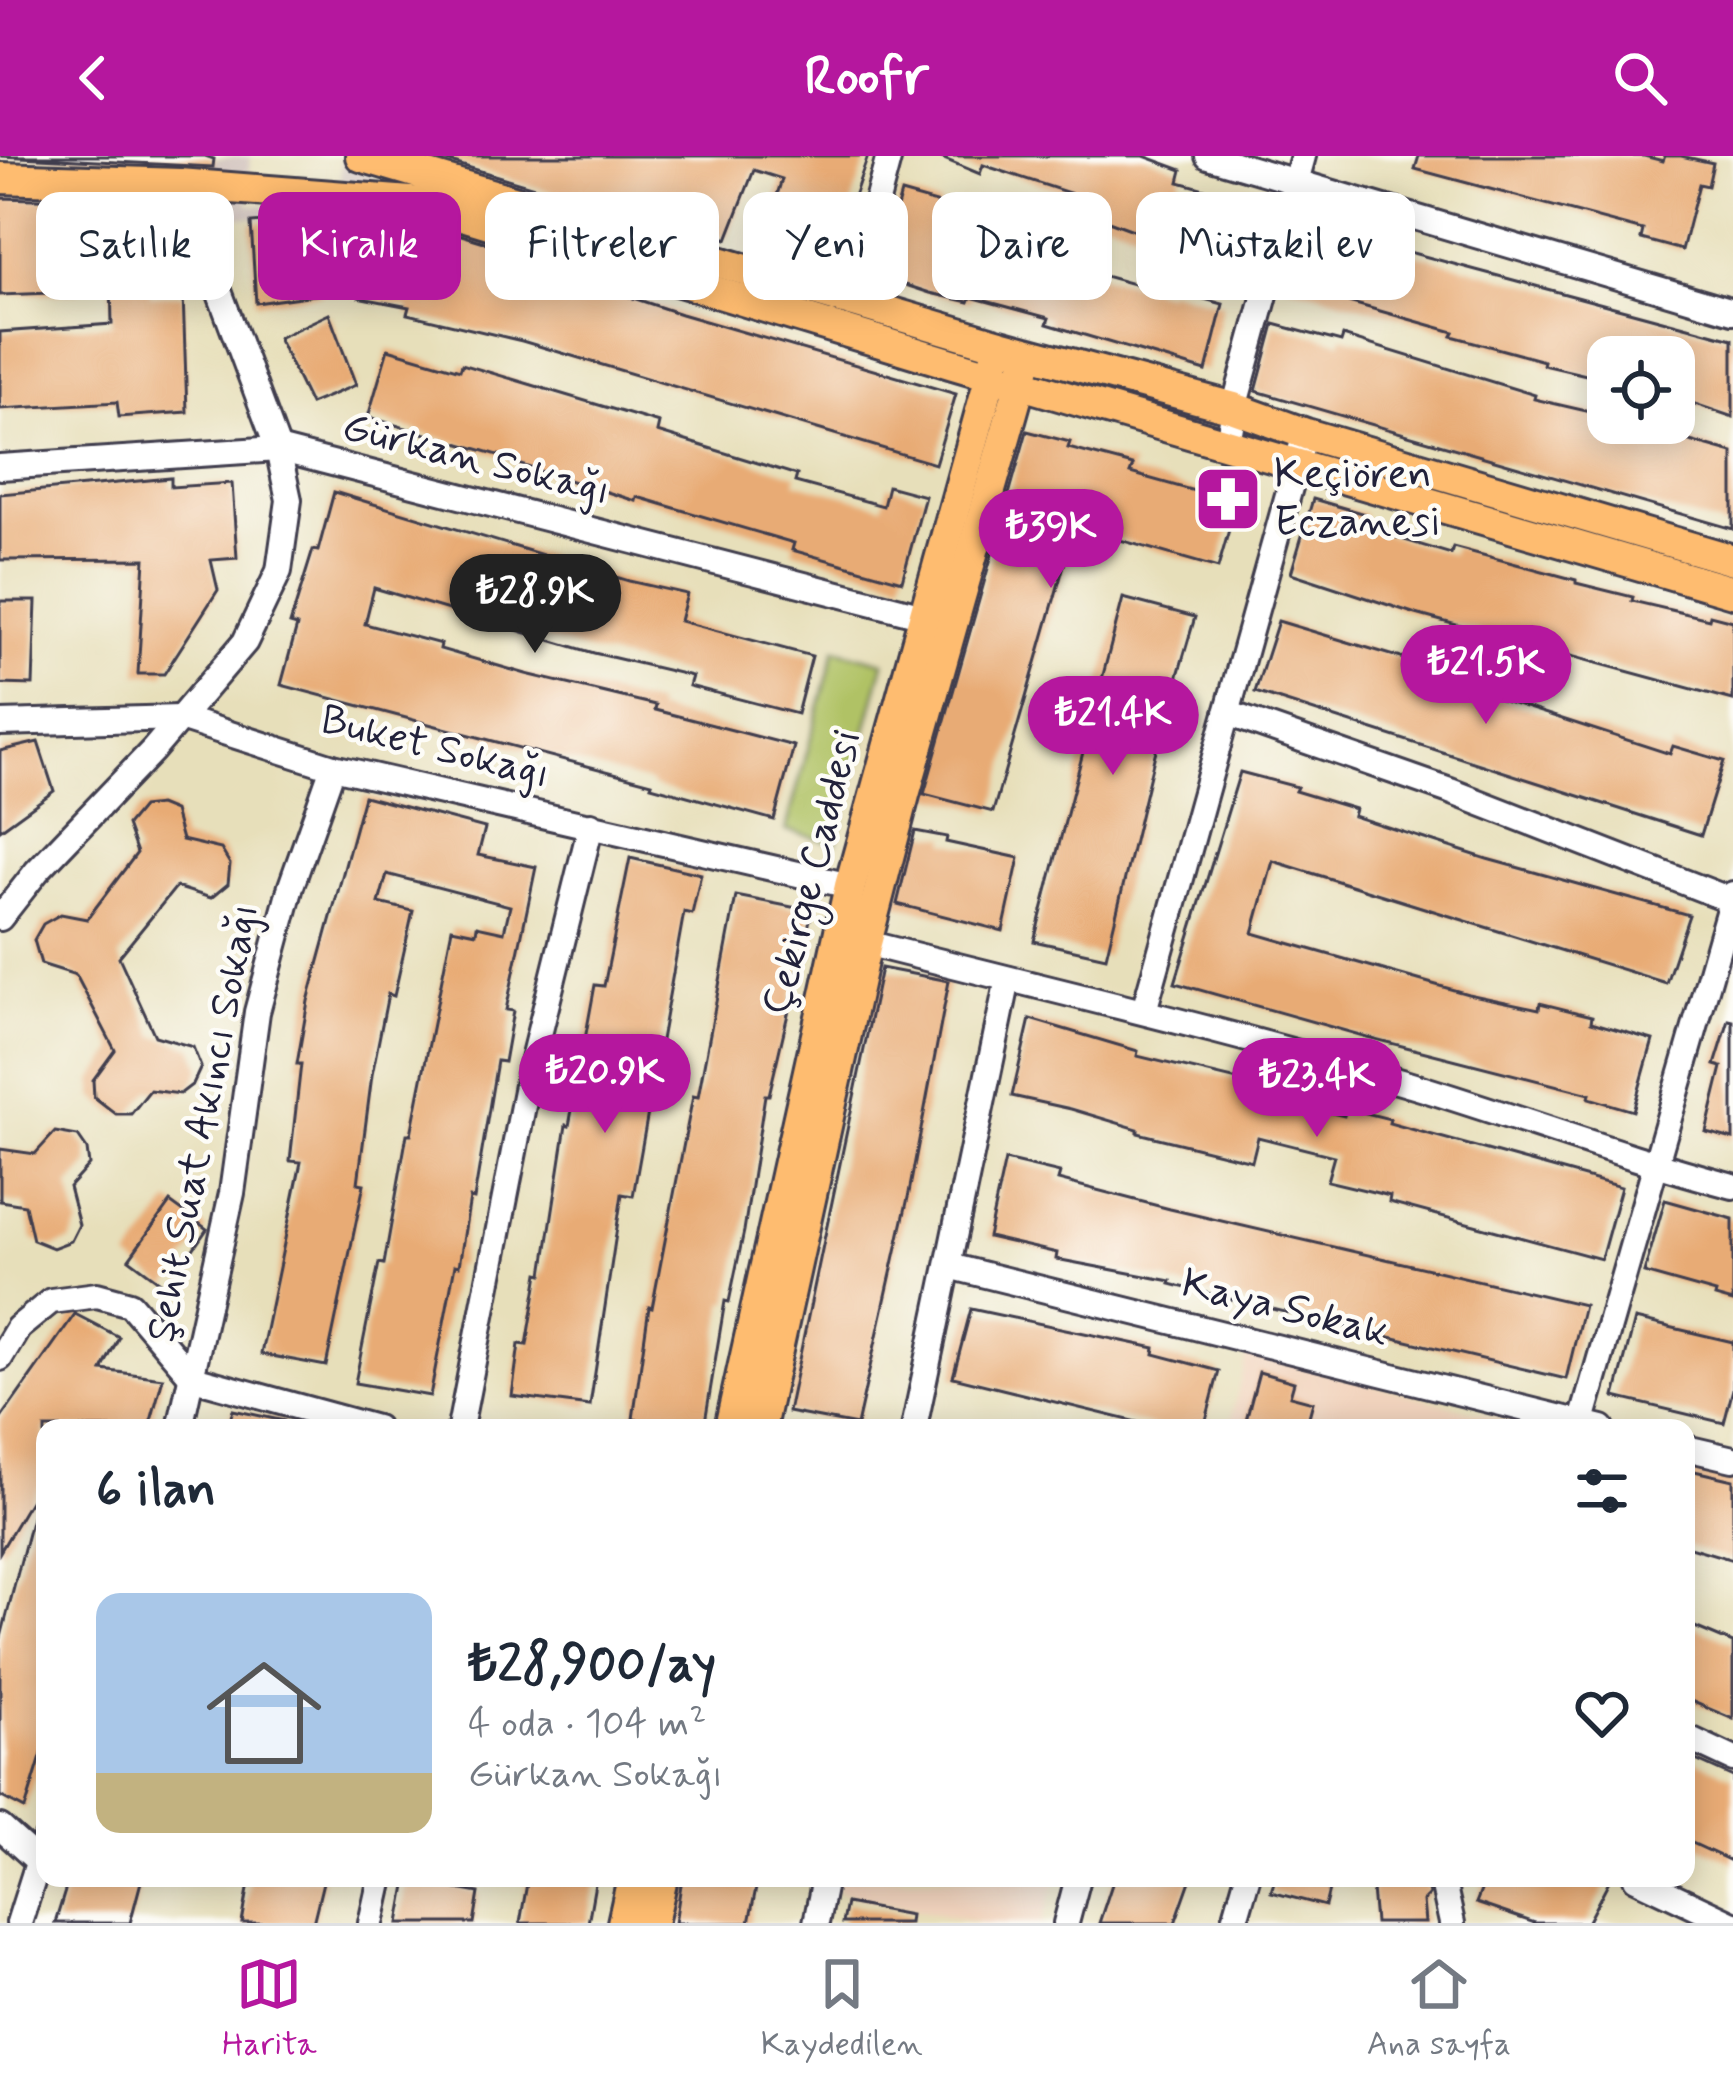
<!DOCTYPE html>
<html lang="tr">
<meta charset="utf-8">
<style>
:root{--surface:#fff;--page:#f2f2f3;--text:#1f2937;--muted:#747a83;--line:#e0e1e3;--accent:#b5179e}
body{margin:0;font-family:Mynerve,sans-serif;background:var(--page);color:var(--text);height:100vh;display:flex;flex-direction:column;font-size:45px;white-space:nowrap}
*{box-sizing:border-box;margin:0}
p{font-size:39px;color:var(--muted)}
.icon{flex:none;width:66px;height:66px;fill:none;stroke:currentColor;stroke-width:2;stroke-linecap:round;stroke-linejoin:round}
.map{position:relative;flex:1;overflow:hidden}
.panel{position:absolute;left:36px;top:1263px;width:1659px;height:468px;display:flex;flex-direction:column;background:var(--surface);border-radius:24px;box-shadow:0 6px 30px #0003}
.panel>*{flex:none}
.banner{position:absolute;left:36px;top:36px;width:1662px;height:108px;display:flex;gap:24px}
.buttons{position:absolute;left:1587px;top:180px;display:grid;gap:24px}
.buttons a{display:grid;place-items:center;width:108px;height:108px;border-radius:24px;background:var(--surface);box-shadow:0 6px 30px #0003;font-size:60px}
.price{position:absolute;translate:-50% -102px;padding:0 27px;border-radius:42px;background:var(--accent);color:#fff;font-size:39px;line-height:78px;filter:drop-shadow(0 3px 6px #0008)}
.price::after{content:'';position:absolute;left:50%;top:72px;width:36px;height:27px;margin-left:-18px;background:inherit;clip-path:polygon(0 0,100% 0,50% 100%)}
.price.selected{background:#222;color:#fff}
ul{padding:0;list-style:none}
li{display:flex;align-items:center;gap:36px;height:300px;padding:0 60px}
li+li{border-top:3px solid var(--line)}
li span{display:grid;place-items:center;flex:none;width:336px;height:240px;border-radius:24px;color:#555}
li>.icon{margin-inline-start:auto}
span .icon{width:144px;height:144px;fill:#fffc;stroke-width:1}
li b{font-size:51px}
h2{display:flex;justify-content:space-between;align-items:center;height:144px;padding:0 60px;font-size:51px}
.pill{padding:0 42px;border-radius:24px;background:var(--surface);box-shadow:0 6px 30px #0003;font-size:42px;line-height:108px}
.pill.selected{background:var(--accent);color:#fff}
header{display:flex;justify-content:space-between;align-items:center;height:156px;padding:0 60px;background:var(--accent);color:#fff;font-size:54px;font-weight:700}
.menu{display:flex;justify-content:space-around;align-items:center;height:168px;border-top:3px solid var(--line);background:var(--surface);font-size:33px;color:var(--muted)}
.menu a{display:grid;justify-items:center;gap:6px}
.menu .selected{color:var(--accent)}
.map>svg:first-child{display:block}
.built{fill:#f2d4be}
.industrial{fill:#cfc0ba}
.green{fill:#b0c265;stroke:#697250;stroke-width:3}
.building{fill:#e8ab75}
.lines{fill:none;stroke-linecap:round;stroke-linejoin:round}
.minor-casing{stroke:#403e4e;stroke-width:30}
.major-casing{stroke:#403e4e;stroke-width:36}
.minor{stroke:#fff;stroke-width:24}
.major{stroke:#febc70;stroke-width:30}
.labels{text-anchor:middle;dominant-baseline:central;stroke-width:9;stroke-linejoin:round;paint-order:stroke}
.street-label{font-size:42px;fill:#22223b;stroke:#fdfcf7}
.poi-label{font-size:42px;fill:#22223b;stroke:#fdfcf7;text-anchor:start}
</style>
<header><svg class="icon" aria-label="back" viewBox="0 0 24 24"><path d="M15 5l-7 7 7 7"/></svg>Roofr<svg class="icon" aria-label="search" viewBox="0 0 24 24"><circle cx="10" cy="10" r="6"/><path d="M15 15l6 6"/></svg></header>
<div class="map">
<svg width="1733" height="1767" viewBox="0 0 1733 1767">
<rect width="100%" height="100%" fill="#fdfcf7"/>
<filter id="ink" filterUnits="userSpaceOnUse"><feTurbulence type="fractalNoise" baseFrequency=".00833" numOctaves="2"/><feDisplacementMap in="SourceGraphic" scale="24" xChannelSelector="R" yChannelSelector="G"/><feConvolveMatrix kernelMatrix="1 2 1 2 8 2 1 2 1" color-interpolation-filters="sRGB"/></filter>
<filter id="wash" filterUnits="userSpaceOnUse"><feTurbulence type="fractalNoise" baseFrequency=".004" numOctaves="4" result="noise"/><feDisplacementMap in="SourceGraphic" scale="48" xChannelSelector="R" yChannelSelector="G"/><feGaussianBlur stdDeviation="2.7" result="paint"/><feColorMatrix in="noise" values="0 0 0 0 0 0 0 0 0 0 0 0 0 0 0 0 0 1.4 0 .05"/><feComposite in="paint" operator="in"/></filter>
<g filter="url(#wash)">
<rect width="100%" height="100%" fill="#e7dfba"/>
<g class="built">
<polygon points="1247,1197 1311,1212 1535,1272 1229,1272"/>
<polygon points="840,1722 1057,1722 1042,1767 983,1767 837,1736"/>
</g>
<polygon class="industrial" points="120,0 143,0 142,43 225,48 227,26 213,24 214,3 250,0 248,49 338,53 342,0 363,0 374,12 372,34 428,56 431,0 453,0 451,58 486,73 79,54 80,41 118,42 119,20 107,19 108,6 120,7"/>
<polygon class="green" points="835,493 884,506 836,687 786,674"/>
<g id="blocks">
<g class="building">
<polygon points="0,0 205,0 214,3 213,11"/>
<polygon points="430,0 868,0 833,101 764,81 782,23 754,14 727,83 626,42 622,57"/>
<polygon points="937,0 1144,0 1182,14 1179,26 1252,46 1234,111 1179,95 1180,91 1092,59 1097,46 983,9 980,18"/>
<polygon points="1419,0 1644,0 1663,5 1665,0 1681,0 1713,7 1708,30 1699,28 1682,94 1641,83 1643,74 1415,13"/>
<polygon points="901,37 940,48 935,67 1009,84 1012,75 1055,87 1050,105 1166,137 1167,133 1223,148 1206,215 1047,168 1049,162 971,141 969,146 930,137 878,120"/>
<polygon points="0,42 169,47 149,57 150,140 183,138 187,256 119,261 117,246 0,253 0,176 112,168 111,126 78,126 78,136 0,139"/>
<polygon points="1304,58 1355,73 1353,81 1733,183 1733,261 1674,241 1674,201 1608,201 1608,224 1543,209 1544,205 1452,180 1454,176 1285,128"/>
<polygon points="331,60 332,69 405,79 397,65 419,66 602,122 600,131 681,158 956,238 935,308 522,185 407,158 409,151 362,142 392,129 332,137 320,134 322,138 256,147 251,67"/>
<polygon points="329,158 356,229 310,248 278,182"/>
<polygon points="1274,168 1341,186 1343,180 1535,239 1534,243 1608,260 1608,267 1625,267 1733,297 1733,373 1256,235"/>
<polygon points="388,193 460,214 462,208 659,267 657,276 797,319 795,326 883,350 888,330 925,340 902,425 792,394 794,387 637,341 636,345 511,306 512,303 368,261"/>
<polygon points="1027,275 1070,286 1068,292 1133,309 1130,317 1205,338 1207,330 1239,339 1218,412 1075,371 993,656 924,638"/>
<polygon points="171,322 171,331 232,327 237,402 211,404 218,434 164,518 138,518 145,403 0,404 0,338"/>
<polygon points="334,336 629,425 687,438 680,465 812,500 797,558 689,530 692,520 594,497 374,432 365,468 441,488 440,493 526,518 656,549 655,554 794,590 774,664 651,630 652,627 281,529 297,470 290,468 313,394 318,395"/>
<polygon points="1313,343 1365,358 1361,371 1451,398 1453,391 1576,424 1576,427 1633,441 1632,445 1709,463 1710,459 1733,465 1733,544 1416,458 1291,417"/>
<polygon points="1123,442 1195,461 1155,598 1106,801 1034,785"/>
<polygon points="0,445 36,445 33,529 0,528"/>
<polygon points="1278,465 1485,527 1482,537 1670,598 1673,590 1724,605 1701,679 1255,536"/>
<polygon points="38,586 54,635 0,674 0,595"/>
<polygon points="1240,616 1297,631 1295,635 1355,653 1353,660 1487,703 1689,759 1666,827 1273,705 1253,777 1468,838 1539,853 1540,847 1592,860 1591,866 1653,884 1633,955 1589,942 1590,938 1367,881 1175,827"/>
<polygon points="364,640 485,672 478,699 536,711 506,854 513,855 504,906 497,905 474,1043 470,1042 459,1110 455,1109 430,1240 355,1227 379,1107 384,1108 407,978 411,978 452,772 476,777 477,770 504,776 510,750 387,718 379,747 413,755 394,840 388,838 372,919 358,1027 364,1028 326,1210 261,1198 301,1006 290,1005 301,908 297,908 308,845"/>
<polygon points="159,649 174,655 182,684 221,693 230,708 228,728 211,742 176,731 119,801 155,880 193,891 201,911 193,928 180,938 150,934 131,958 116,958 94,941 93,924 115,894 76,819 41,808 34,784 43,768 61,758 87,763 137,697 127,669 142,651"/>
<polygon points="915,675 947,681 946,686 1019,702 1003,775 897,748"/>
<polygon points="630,702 701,718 692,758 684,756 633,1040 622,1038 590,1250 512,1240 519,1188 527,1189 539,1117 543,1118 566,969 569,970 595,829 604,830"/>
<polygon points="736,740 812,755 769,939 765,939 744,1075 729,1146 725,1145 704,1272 689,1272 633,1263 649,1151 652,1152 693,940 698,941"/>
<polygon points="881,812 949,825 909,1037 857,1269 788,1256"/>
<polygon points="1030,863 1138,895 1137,900 1271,932 1269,942 1344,960 1346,952 1390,963 1389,967 1621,1031 1601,1103 1389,1046 1390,1040 1327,1025 1334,1000 1258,981 1252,1005 1138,977 1138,973 1071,953 1012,940"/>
<polygon points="1729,864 1733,865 1733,983 1706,976 1722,911 1715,909"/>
<polygon points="55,976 78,980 87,993 89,1009 69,1031 79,1069 71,1085 53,1092 33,1084 25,1049 0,1045 0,993 35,998"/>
<polygon points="1005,1004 1060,1017 1058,1024 1170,1053 1584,1149 1566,1223 1226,1142 1170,1128 1171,1125 1056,1103 1057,1097 988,1081"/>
<polygon points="1665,1044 1733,1063 1733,1146 1715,1141 1716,1137 1644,1117"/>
<polygon points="170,1046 207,1073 167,1131 129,1103"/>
<polygon points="971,1153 1155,1192 1154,1198 1219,1215 1204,1272 1161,1272 953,1221"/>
<polygon points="75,1158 119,1181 102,1214 163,1222 149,1272 45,1272 45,1588 25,1653 0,1640 0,1485 40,1331 44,1332 39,1330 0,1396 0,1264"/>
<polygon points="1635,1163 1733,1186 1733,1233 1724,1267 1615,1241"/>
<polygon points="1259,1216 1294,1226 1290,1240 1313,1246 1306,1272 1244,1272"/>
<polygon points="233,1254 284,1265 283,1272 227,1272"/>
<polygon points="1686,1313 1733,1324 1733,1404 1686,1390"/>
<polygon points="1690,1469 1733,1487 1733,1563 1686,1543 1686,1480"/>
<polygon points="1691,1602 1733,1621 1733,1706 1686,1684 1686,1614"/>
<polygon points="69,1722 142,1722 130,1767 55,1767"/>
<polygon points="250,1722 324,1722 313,1767 242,1767"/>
<polygon points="528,1722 596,1722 588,1767 520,1767"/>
<polygon points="682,1722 758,1722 749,1767 675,1767"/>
<polygon points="1114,1722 1191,1722 1175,1767 1099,1767"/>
<polygon points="1275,1722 1332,1722 1325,1750 1271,1736"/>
<polygon points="1371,1722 1426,1722 1429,1739 1423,1745 1425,1767 1375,1767"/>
<polygon points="1486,1722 1599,1722 1609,1725 1587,1767 1535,1767 1476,1747"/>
<polygon points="407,1724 479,1737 474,1767 399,1767"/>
<polygon points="846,1747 910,1759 909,1767 842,1767"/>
</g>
</g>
</g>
<g filter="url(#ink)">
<use href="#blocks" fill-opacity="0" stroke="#403e4e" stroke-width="3"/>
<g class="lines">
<g class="minor-casing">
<g id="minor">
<polyline points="1208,0 1733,155"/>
<polyline points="851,143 889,0"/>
<polyline points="1228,288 1234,252 1303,0"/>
<polyline points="0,311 278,293 924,460"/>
<polyline points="1227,557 1450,635 1733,745"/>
<polyline points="0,567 180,562 333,611 850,730"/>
<polyline points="0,762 37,715 153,594 245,486 279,415 289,344 278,293 179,28"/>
<path d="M866 787C1051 834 1238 877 1421 932 1525 964 1627 1002 1733 1030"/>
<polyline points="1144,855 1301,292"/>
<polyline points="949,1110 1602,1272"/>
<polyline points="0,1202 18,1172 51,1145 97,1139 130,1148 193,1222 376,1272"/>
<polyline points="180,1272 232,1037 257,856 291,730 333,611"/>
<polyline points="460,1272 529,919 591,669"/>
<polyline points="914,1272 1008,823"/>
<polyline points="1580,1272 1733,739"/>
<polyline points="1686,1292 1733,1303"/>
<polyline points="1686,1581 1733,1603"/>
<polyline points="0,1671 38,1705"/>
<polyline points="1442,1722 1452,1767"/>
<polyline points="1636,1722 1731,1767"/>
<polyline points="19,1767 45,1685"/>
<polyline points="371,1767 381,1722"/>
<polyline points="816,1767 825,1722"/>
<polyline points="1066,1767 1078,1722"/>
<polyline points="1234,1767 1247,1722"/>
</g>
</g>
<g class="major-casing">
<g id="major">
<polyline points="361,0 1000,189 1234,252 1306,278 1733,404"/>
<polyline points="0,22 179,28 423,47 953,208 1733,436"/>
<polyline points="730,1272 850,730 996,201"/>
<polyline points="760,1272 866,787 904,639 1026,207"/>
<polyline points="623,1767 633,1722"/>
<polyline points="652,1767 662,1722"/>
</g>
</g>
<use href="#minor" class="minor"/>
<use href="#major" class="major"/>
</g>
</g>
<defs>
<g id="pharmacy-square" transform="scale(3.45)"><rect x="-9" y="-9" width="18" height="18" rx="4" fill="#b5179e" stroke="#fdfcf7"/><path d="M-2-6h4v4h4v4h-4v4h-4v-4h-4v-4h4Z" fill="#fff"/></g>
</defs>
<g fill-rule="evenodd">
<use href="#pharmacy-square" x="1228" y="343"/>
</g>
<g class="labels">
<g class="street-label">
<text transform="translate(476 304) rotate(14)">Gürkan Sokağı</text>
<text transform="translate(435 592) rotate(14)">Buket Sokağı</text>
<text transform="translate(813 717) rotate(-76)">Çekirge Caddesi</text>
<text transform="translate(204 967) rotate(-79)">Şehit Suat Akıncı Sokağı</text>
<text transform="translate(1285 1153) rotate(14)">Kaya Sokak</text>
</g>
<g class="poi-label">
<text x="1274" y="319">Keçiören<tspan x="1274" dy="48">Eczanesi</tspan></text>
</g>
</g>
</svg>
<div class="buttons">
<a><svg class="icon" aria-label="locate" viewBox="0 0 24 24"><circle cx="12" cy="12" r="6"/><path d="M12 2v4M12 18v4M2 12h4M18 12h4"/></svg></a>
</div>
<b class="price" style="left:1051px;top:435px">₺39K</b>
<b class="price selected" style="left:535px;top:500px">₺28.9K</b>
<b class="price" style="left:1486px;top:571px">₺21.5K</b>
<b class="price" style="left:1113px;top:622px">₺21.4K</b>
<b class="price" style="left:605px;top:980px">₺20.9K</b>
<b class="price" style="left:1317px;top:984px">₺23.4K</b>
<div class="banner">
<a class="pill">Satılık</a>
<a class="pill selected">Kiralık</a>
<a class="pill">Filtreler</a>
<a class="pill">Yeni</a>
<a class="pill">Daire</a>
<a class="pill">Müstakil ev</a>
</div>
<section class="panel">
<h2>6 ilan<svg class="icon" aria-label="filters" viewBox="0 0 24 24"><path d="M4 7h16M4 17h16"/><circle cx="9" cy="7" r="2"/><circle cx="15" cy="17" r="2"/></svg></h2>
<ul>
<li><span style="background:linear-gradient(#a9c7e8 75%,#c2b280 0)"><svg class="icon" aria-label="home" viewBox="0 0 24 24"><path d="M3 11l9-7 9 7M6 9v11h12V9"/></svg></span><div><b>₺28,900/ay</b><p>4 oda · 104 m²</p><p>Gürkan Sokağı</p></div><svg class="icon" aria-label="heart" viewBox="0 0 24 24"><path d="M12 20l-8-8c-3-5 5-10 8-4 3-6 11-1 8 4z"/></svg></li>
</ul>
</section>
</div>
<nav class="menu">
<a class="selected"><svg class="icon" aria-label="map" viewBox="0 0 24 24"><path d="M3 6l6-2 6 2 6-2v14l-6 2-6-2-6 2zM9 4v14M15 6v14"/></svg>Harita</a>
<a><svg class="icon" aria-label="saved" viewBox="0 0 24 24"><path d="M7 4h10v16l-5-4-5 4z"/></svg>Kaydedilen</a>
<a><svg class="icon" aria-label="home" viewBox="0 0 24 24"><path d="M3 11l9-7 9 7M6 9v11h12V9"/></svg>Ana sayfa</a>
</nav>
